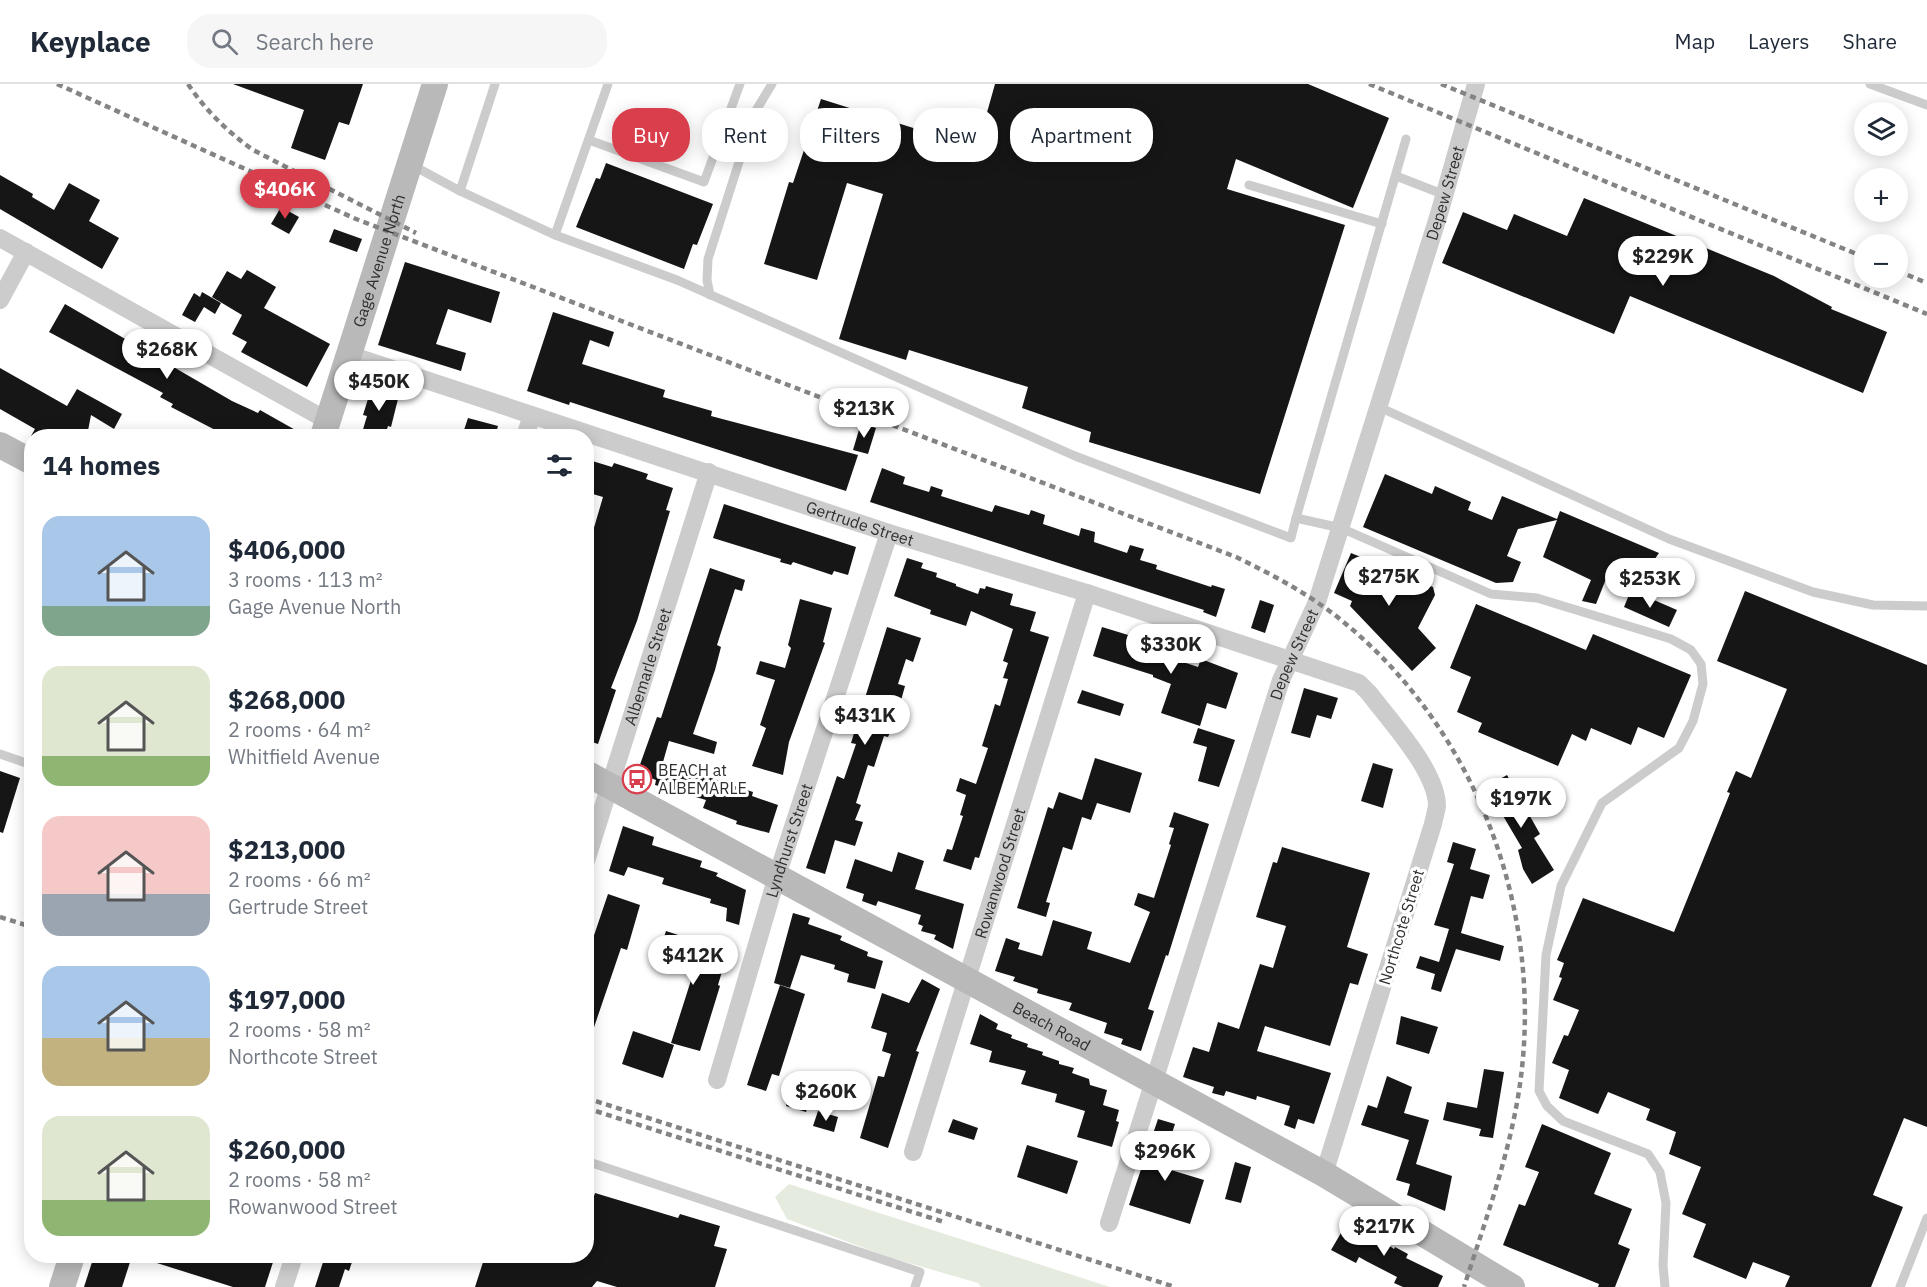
<!DOCTYPE html>
<meta charset="utf-8">
<style>
:root{--surface:#fff;--page:#f6f6f7;--text:#1f2937;--muted:#747a83;--line:#e0e1e3;--accent:#d93e4c}
body{margin:0;font-family:"IBM Plex Sans",sans-serif;background:var(--page);color:var(--text);height:100vh;display:flex;flex-direction:column;font-size:22px;white-space:nowrap}
*{box-sizing:border-box;margin:0}
p{font-size:20px;color:var(--muted)}
.icon{flex:none;width:33px;height:33px;fill:none;stroke:currentColor;stroke-width:2;stroke-linecap:round;stroke-linejoin:round}
.map{position:relative;flex:1;overflow:hidden}
.panel{position:absolute;left:24px;top:345px;width:570px;height:834px;display:flex;flex-direction:column;background:var(--surface);border-radius:24px;box-shadow:0 3px 15px #0003}
.panel>*{flex:none}
.hud{position:absolute;left:612px;top:24px;width:570px;height:54px;display:flex;gap:12px}
.tools{position:absolute;left:1854px;top:18px;display:grid;gap:12px}
.tools a{display:grid;place-items:center;width:54px;height:54px;border-radius:50%;background:var(--surface);box-shadow:0 3px 15px #0003;font-size:30px}
.price{position:absolute;translate:-50% -51px;padding:0 14px;border-radius:21px;background:#fff;color:#222;font-size:20px;line-height:39px;filter:drop-shadow(0 2px 3px #0008)}
.price::after{content:'';position:absolute;left:50%;top:36px;width:18px;height:14px;margin-left:-9px;background:inherit;clip-path:polygon(0 0,100% 0,50% 100%)}
.price.on{background:var(--accent);color:#fff}
ul{padding:0;list-style:none}
li{display:flex;align-items:center;gap:18px;height:150px;padding:0 18px}
li span{display:grid;place-items:center;flex:none;width:168px;height:120px;border-radius:18px;color:#555}
li>.icon{margin-inline-start:auto}
span .icon{width:72px;height:72px;fill:#fffc;stroke-width:1}
li b{font-size:26px}
h2{display:flex;justify-content:space-between;align-items:center;height:72px;padding:0 18px;font-size:26px}
.chip{padding:0 21px;border-radius:24px;background:var(--surface);box-shadow:0 3px 15px #0003;font-size:21px;line-height:54px}
.chip.on{background:var(--accent);color:#fff}
header{display:flex;align-items:center;gap:36px;box-sizing:border-box;height:84px;padding:0 30px;background:var(--surface);border-bottom:2px solid var(--line)}
header strong{font-size:28px}
nav{display:flex;gap:33px;margin-inline-start:auto;font-size:21px}
.search{width:420px;height:54px;background:var(--page);display:flex;align-items:center;gap:15px;box-sizing:border-box;padding:0 21px;border-radius:24px;color:var(--muted);font-size:22px}
.map>svg:first-child{display:block}
.green{fill:#e5ebde}
.building{fill:#161616}
.lines{fill:none;stroke-linecap:round;stroke-linejoin:round}
.lane{stroke:#ccc;stroke-width:9}
.street{stroke:#ccc;stroke-width:18}
.secondary{stroke:#b9b9b9;stroke-width:26}
.rail{stroke:#848484;stroke-width:4.5;stroke-dasharray:6 4.5;stroke-linecap:butt}
.labels{text-anchor:middle;dominant-baseline:central;stroke-width:6;stroke-linejoin:round;paint-order:stroke}
.street-label{font-size:16px;fill:#2f2f2f;stroke:#fff}
.poi-label{font-size:16px;fill:#2f2f2f;stroke:#fff;text-anchor:start}
</style>
<header>
<strong>Keyplace</strong>
<div class="search"><svg class="icon" aria-label="search" viewBox="0 0 24 24"><circle cx="10" cy="10" r="6"/><path d="M15 15l6 6"/></svg>Search here</div>
<nav><a>Map</a><a>Layers</a><a>Share</a></nav>
</header>
<div class="map">
<svg width="1927" height="1203" viewBox="0 0 1927 1203">
<rect width="100%" height="100%" fill="#fff"/>
<polygon class="green" points="789,1100 1110,1203 981,1203 978,1199 888,1173 787,1135 775,1113"/>
<g class="building">
<polygon points="233,0 363,0 349,41 339,38 325,76 291,64 304,26"/>
<polygon points="995,0 1308,0 1389,34 1353,124 1236,75 1227,105 1345,141 1260,410 1089,358 1091,348 1022,324 1028,303 909,266 906,276 839,255 883,110 847,99 817,196 764,180 789,98 793,99 821,15 977,64"/>
<polygon points="606,79 713,120 697,161 693,160 684,185 576,143 596,94 600,95"/>
<polygon points="0,91 33,110 32,113 54,126 69,99 100,116 89,137 119,154 102,185 0,125"/>
<polygon points="1584,114 1774,192 1832,223 1831,225 1887,248 1863,309 1630,212 1614,250 1442,179 1463,128 1507,146 1514,130 1567,152"/>
<polygon points="281,123 299,133 289,150 271,140"/>
<polygon points="334,145 362,155 357,168 329,158"/>
<polygon points="405,178 500,208 491,239 448,225 436,260 466,269 461,287 378,261"/>
<polygon points="247,186 276,203 264,224 330,260 307,303 241,268 247,258 232,250 242,231 212,213 227,187 241,195"/>
<polygon points="202,208 221,219 215,230 204,223 195,238 182,231 194,209 200,213"/>
<polygon points="65,220 232,317 258,329 260,326 306,352 219,352 221,349 171,323 173,320 160,313 163,309 49,248"/>
<polygon points="553,228 614,248 609,263 590,256 582,280 665,306 663,313 712,327 711,332 858,371 846,407 570,318 569,321 527,307"/>
<polygon points="0,284 67,322 77,305 122,330 114,345 91,331 87,352 31,352 35,345 0,325"/>
<polygon points="372,302 399,311 391,343 388,342 385,352 361,352 367,332 363,331"/>
<polygon points="468,334 498,342 495,352 474,352 463,349"/>
<polygon points="861,339 876,344 868,370 853,366"/>
<polygon points="589,376 612,383 614,379 648,390 646,395 673,404 666,426 670,427 637,537 611,604 616,606 598,660 586,656 586,612 591,600 586,599 586,445 593,447 603,413 586,408"/>
<polygon points="882,384 905,393 903,400 929,408 931,402 943,406 941,412 992,428 995,421 1029,431 1031,426 1045,431 1043,440 1079,452 1081,444 1095,448 1094,458 1127,469 1130,461 1144,465 1140,476 1157,481 1156,485 1211,503 1212,501 1225,505 1216,533 1203,528 1204,526 870,418"/>
<polygon points="1385,390 1432,410 1435,402 1471,418 1468,426 1492,436 1502,412 1557,435 1560,427 1659,469 1652,479 1643,482 1623,475 1616,491 1606,495 1596,520 1582,517 1591,496 1543,473 1557,436 1518,445 1507,472 1521,478 1513,498 1496,499 1363,443"/>
<polygon points="724,420 856,463 848,491 834,487 832,491 793,478 791,481 780,478 781,475 713,454"/>
<polygon points="1351,469 1433,503 1435,511 1418,544 1436,564 1412,587 1350,522 1352,517 1334,509"/>
<polygon points="907,474 923,479 921,484 937,489 936,493 956,500 956,502 978,510 980,504 985,505 986,502 1013,510 1010,521 1036,528 1030,547 1049,553 979,774 975,773 971,786 943,777 947,765 952,766 963,732 960,731 966,711 956,707 960,694 976,700 988,664 982,662 992,630 995,620 1000,622 1008,595 1003,594 1008,579 1003,577 1013,545 971,527 966,542 930,530 931,526 894,512"/>
<polygon points="710,484 745,496 742,507 735,505 717,561 721,563 715,586 693,650 717,658 714,670 669,657 663,678 753,708 752,712 778,721 769,749 736,740 737,737 703,724 706,716 655,701 656,696 637,689 657,633 661,634"/>
<polygon points="1631,506 1677,526 1669,543 1624,523"/>
<polygon points="1745,507 1927,581 1927,1043 1904,1034 1873,1111 1903,1123 1871,1203 1785,1203 1790,1192 1753,1178 1746,1195 1693,1173 1706,1140 1682,1130 1701,1083 1669,1070 1676,1048 1646,1036 1650,1025 1608,1008 1598,1030 1559,1014 1569,986 1552,979 1564,951 1568,952 1579,926 1553,916 1562,894 1559,893 1564,879 1557,876 1583,814 1674,848 1730,709 1727,708 1736,687 1751,694 1787,605 1717,577"/>
<polygon points="800,515 832,524 823,558 825,559 789,658 783,691 752,682 766,644 760,641 775,596 756,590 760,577 785,584 791,564 788,561"/>
<polygon points="1260,516 1274,521 1265,549 1251,544"/>
<polygon points="1476,520 1586,566 1593,550 1691,591 1664,654 1638,643 1631,661 1591,644 1586,657 1572,650 1558,682 1478,648 1482,639 1457,628 1471,593 1450,584"/>
<polygon points="887,543 921,554 913,578 906,575 898,600 905,602 897,631 888,653 884,652 874,683 868,681 856,719 861,721 855,736 863,738 855,762 835,756 825,790 806,784 837,692 844,695 856,660 851,659"/>
<polygon points="1102,543 1138,554 1137,558 1160,564 1162,558 1177,563 1174,575 1198,583 1201,575 1238,589 1226,625 1207,619 1200,642 1161,629 1171,600 1153,593 1153,591 1093,572"/>
<polygon points="1304,604 1338,614 1331,635 1317,631 1310,654 1291,649"/>
<polygon points="1082,606 1124,620 1120,632 1077,619"/>
<polygon points="1198,644 1235,656 1219,703 1198,697 1207,663 1193,659"/>
<polygon points="1095,674 1142,689 1130,729 1097,719 1091,736 1082,733 1072,766 1063,763 1046,818 1050,819 1046,833 1017,824 1048,723 1053,725 1059,708 1082,716"/>
<polygon points="1373,679 1393,685 1383,724 1361,717"/>
<polygon points="0,687 20,694 3,749 0,748"/>
<polygon points="1507,691 1540,750 1534,754 1554,786 1532,800 1523,785 1518,766 1522,764 1486,703"/>
<polygon points="1174,728 1209,740 1168,872 1166,871 1148,925 1154,927 1141,967 1121,960 1123,955 1104,949 1107,939 1069,926 1072,919 1037,909 1038,905 1013,897 1015,893 995,887 1006,854 1020,859 1018,865 1042,872 1053,836 1092,848 1087,865 1130,879 1150,828 1134,821 1138,809 1154,814 1171,761 1169,760 1174,744 1169,743"/>
<polygon points="623,742 654,753 652,761 702,777 700,783 718,789 716,792 746,806 739,841 726,837 727,824 710,819 711,815 662,800 664,794 628,783 624,792 609,787"/>
<polygon points="1453,758 1476,765 1470,785 1490,791 1483,815 1471,812 1461,849 1504,862 1500,877 1456,865 1441,908 1431,905 1435,890 1416,884 1420,872 1439,878 1449,845 1434,841 1454,780 1447,778"/>
<polygon points="1282,763 1370,789 1347,863 1368,870 1358,901 1350,899 1330,962 1265,942 1257,967 1331,989 1314,1040 1298,1035 1295,1045 1284,1041 1290,1022 1257,1012 1256,1016 1226,1007 1224,1012 1212,1009 1214,1003 1183,993 1193,963 1209,968 1218,938 1239,945 1260,880 1273,884 1286,842 1256,833 1273,778 1277,779"/>
<polygon points="898,768 924,777 915,805 964,820 953,865 934,855 936,851 921,847 923,842 918,840 921,831 878,817 876,822 862,817 864,810 846,804 855,775 892,788"/>
<polygon points="608,810 640,821 627,866 621,864 589,958 586,957 586,875"/>
<polygon points="793,829 810,834 808,840 842,852 840,856 868,868 867,872 883,877 875,905 847,898 849,890 834,885 835,881 801,871 790,904 774,899"/>
<polygon points="666,847 715,863 712,872 725,877 718,901 720,902 700,967 671,959 693,890 656,877"/>
<polygon points="922,895 940,905 916,967 919,968 888,1064 860,1054 878,992 884,993 891,970 882,967 887,949 871,944 882,909 909,919"/>
<polygon points="780,901 805,910 779,992 772,990 766,1007 747,1001"/>
<polygon points="980,930 998,940 996,945 1012,951 1011,954 1028,960 1027,963 1043,968 1042,971 1059,977 1059,980 1074,984 1072,989 1089,995 1090,1001 1107,1006 1103,1021 1119,1026 1116,1037 1119,1038 1112,1063 1077,1053 1085,1027 1055,1018 1057,1010 1021,1000 1026,987 989,978 992,967 970,960"/>
<polygon points="1401,932 1438,943 1429,970 1396,960"/>
<polygon points="633,947 674,961 663,994 622,980"/>
<polygon points="1484,985 1504,988 1493,1054 1479,1052 1481,1045 1443,1036 1447,1018 1477,1024"/>
<polygon points="1387,992 1412,1003 1404,1029 1429,1036 1416,1080 1452,1092 1445,1127 1407,1111 1410,1100 1396,1096 1409,1056 1361,1041 1368,1021 1377,1024"/>
<polygon points="793,999 813,1005 806,1028 786,1022"/>
<polygon points="818,1027 838,1033 834,1048 813,1042"/>
<polygon points="953,1035 978,1044 974,1056 948,1048"/>
<polygon points="1158,1035 1175,1040 1161,1083 1204,1096 1190,1140 1129,1121"/>
<polygon points="1542,1040 1611,1069 1594,1110 1632,1125 1618,1160 1630,1165 1615,1203 1598,1203 1599,1200 1503,1161 1519,1120 1525,1122 1539,1088 1525,1083"/>
<polygon points="1027,1061 1078,1077 1067,1110 1017,1093"/>
<polygon points="1235,1078 1251,1083 1241,1119 1225,1115"/>
<polygon points="595,1109 678,1134 680,1130 720,1142 714,1162 727,1165 715,1203 617,1203 597,1197 592,1203 475,1203 485,1172 586,1172 586,1123 590,1124"/>
<polygon points="1348,1137 1376,1149 1374,1151 1394,1165 1395,1163 1408,1170 1406,1174 1443,1192 1438,1203 1403,1203 1394,1199 1397,1193 1366,1177 1359,1173 1356,1179 1331,1166"/>
<polygon points="94,1172 132,1172 122,1203 84,1203"/>
<polygon points="142,1172 275,1172 265,1203 233,1203 141,1174"/>
<polygon points="325,1172 354,1172 349,1187 345,1185 339,1203 315,1203"/>
</g>
<g class="lines">
<g class="lane">
<polyline points="608,0 555,151 677,196 1075,372 1291,454 1296,434 1341,444 1491,510 1537,514 1671,555 1691,566 1701,580 1703,600 1693,637 1679,664 1602,719 1561,802 1546,871 1539,1007 1547,1022 1563,1037 1648,1070 1660,1088 1666,1119 1663,1181 1665,1203"/>
<polyline points="1870,0 1927,21"/>
<polyline points="589,56 704,98 740,0"/>
<polyline points="410,80 460,107 495,0"/>
<polyline points="1396,92 1445,111"/>
<polyline points="1249,101 1382,140"/>
<polyline points="460,107 555,151"/>
<polyline points="710,211 707,196 708,175 755,28 772,0"/>
<polyline points="1379,323 1669,455 1813,508 1873,521 1927,522"/>
<polyline points="1296,434 1406,55"/>
<polyline points="0,670 29,680 32,672"/>
<polyline points="586,1077 920,1188 915,1203"/>
<polyline points="1900,1203 1927,1134"/>
</g>
<g class="street">
<polyline points="0,154 328,337"/>
<polyline points="0,216 26,168"/>
<path id="s1" d="M350 271 889 449 1087 509 1359 599 1369 609C1390 637 1437 687 1437 722 1436 728 1434 735 1433 740L1324 1090"/>
<polyline points="525,352 532,332"/>
<path id="s2" d="M586 777 709 388"/>
<path id="s3" d="M717 996 777 792 889 449"/>
<path id="s4" d="M913 1068 1087 509"/>
<path id="s5" d="M1109 1139 1281 596 1317 518 1439 130 1476 0"/>
<polyline points="284,1203 294,1172"/>
</g>
<g class="secondary">
<path id="s6" d="M323 352 435 0"/>
<polyline points="0,361 32,378"/>
<path id="s7" d="M586 689 1324 1090 1512 1203"/>
<polyline points="62,1203 72,1172"/>
</g>
<g class="rail">
<path d="M57 0 356 135 1236 473C1273 491 1309 510 1341 536 1473 642 1540 817 1522 984 1514 1059 1487 1131 1464 1203"/>
<path d="M188 0C206 27 227 47 253 66L416 149"/>
<polyline points="1369,0 1927,230"/>
<polyline points="1441,0 1864,173"/>
<polyline points="1898,187 1927,199"/>
<polyline points="0,833 32,843"/>
<polyline points="586,1014 1175,1203"/>
<polyline points="586,1024 944,1138"/>
</g>
</g>
<defs>
<g id="bus-ring" transform="scale(1.5)"><circle r="9.5" fill="#fff" stroke="#d93e4c" stroke-width="1.5"/><path d="M-5-6H5V4H4V6H2V4H-2V6H-4V4H-5ZM-3.5-4V0h7V-4ZM-3.5 1.2v1.5H-2V1.2ZM2 1.2v1.5H3.5V1.2Z" fill="#d93e4c"/></g>
</defs>
<g fill-rule="evenodd">
<use href="#bus-ring" x="637" y="695"/>
</g>
<g class="labels">
<g class="street-label">
<text stroke="none"><textPath href="#s5" startOffset="1084">Depew Street</textPath></text>
<text stroke="none"><textPath href="#s6" startOffset="184">Gage Avenue North</textPath></text>
<text stroke="none"><textPath href="#s1" startOffset="537">Gertrude Street</textPath></text>
<text stroke="none"><textPath href="#s5" startOffset="598">Depew Street</textPath></text>
<text stroke="none"><textPath href="#s2" startOffset="204">Albemarle Street</textPath></text>
<text stroke="none"><textPath href="#s3" startOffset="250">Lyndhurst Street</textPath></text>
<text stroke="none"><textPath href="#s4" startOffset="292">Rowanwood Street</textPath></text>
<text transform="translate(1401 843) rotate(-73)">Northcote Street</text>
<text stroke="none"><textPath href="#s7" startOffset="530">Beach Road</textPath></text>
</g>
<g class="poi-label">
<text x="658" y="686">BEACH at<tspan x="658" dy="18">ALBEMARLE</tspan></text>
</g>
</g>
</svg>
<div class="tools">
<a><svg class="icon" aria-label="layers" viewBox="0 0 24 24"><path d="M12 4l9 5-9 5-9-5zM3 14l9 5 9-5"/></svg></a>
<a>+</a>
<a>−</a>
</div>
<b class="price on" style="left:285px;top:136px">$406K</b>
<b class="price" style="left:1663px;top:203px">$229K</b>
<b class="price" style="left:167px;top:296px">$268K</b>
<b class="price" style="left:379px;top:328px">$450K</b>
<b class="price" style="left:864px;top:355px">$213K</b>
<b class="price" style="left:1389px;top:523px">$275K</b>
<b class="price" style="left:1650px;top:525px">$253K</b>
<b class="price" style="left:1171px;top:591px">$330K</b>
<b class="price" style="left:865px;top:662px">$431K</b>
<b class="price" style="left:1521px;top:745px">$197K</b>
<b class="price" style="left:693px;top:902px">$412K</b>
<b class="price" style="left:826px;top:1038px">$260K</b>
<b class="price" style="left:1165px;top:1098px">$296K</b>
<b class="price" style="left:1384px;top:1173px">$217K</b>
<div class="hud">
<a class="chip on">Buy</a>
<a class="chip">Rent</a>
<a class="chip">Filters</a>
<a class="chip">New</a>
<a class="chip">Apartment</a>
</div>
<section class="panel">
<h2>14 homes<svg class="icon" aria-label="filters" viewBox="0 0 24 24"><path d="M4 7h16M4 17h16"/><circle cx="9" cy="7" r="2"/><circle cx="15" cy="17" r="2"/></svg></h2>
<ul>
<li><span style="background:linear-gradient(#a9c7e8 75%,#7fa58c 0)"><svg class="icon" aria-label="home" viewBox="0 0 24 24"><path d="M3 11l9-7 9 7M6 9v11h12V9"/></svg></span><div><b>$406,000</b><p>3 rooms · 113 m²</p><p>Gage Avenue North</p></div></li>
<li><span style="background:linear-gradient(#dfe7d0 75%,#8fb573 0)"><svg class="icon" aria-label="home" viewBox="0 0 24 24"><path d="M3 11l9-7 9 7M6 9v11h12V9"/></svg></span><div><b>$268,000</b><p>2 rooms · 64 m²</p><p>Whitfield Avenue</p></div></li>
<li><span style="background:linear-gradient(#f6c9c9 65%,#9aa5b1 0)"><svg class="icon" aria-label="home" viewBox="0 0 24 24"><path d="M3 11l9-7 9 7M6 9v11h12V9"/></svg></span><div><b>$213,000</b><p>2 rooms · 66 m²</p><p>Gertrude Street</p></div></li>
<li><span style="background:linear-gradient(#a9c7e8 60%,#c2b280 0)"><svg class="icon" aria-label="home" viewBox="0 0 24 24"><path d="M3 11l9-7 9 7M6 9v11h12V9"/></svg></span><div><b>$197,000</b><p>2 rooms · 58 m²</p><p>Northcote Street</p></div></li>
<li><span style="background:linear-gradient(#dfe7d0 70%,#8fb573 0)"><svg class="icon" aria-label="home" viewBox="0 0 24 24"><path d="M3 11l9-7 9 7M6 9v11h12V9"/></svg></span><div><b>$260,000</b><p>2 rooms · 58 m²</p><p>Rowanwood Street</p></div></li>
</ul>
</section>
</div>
